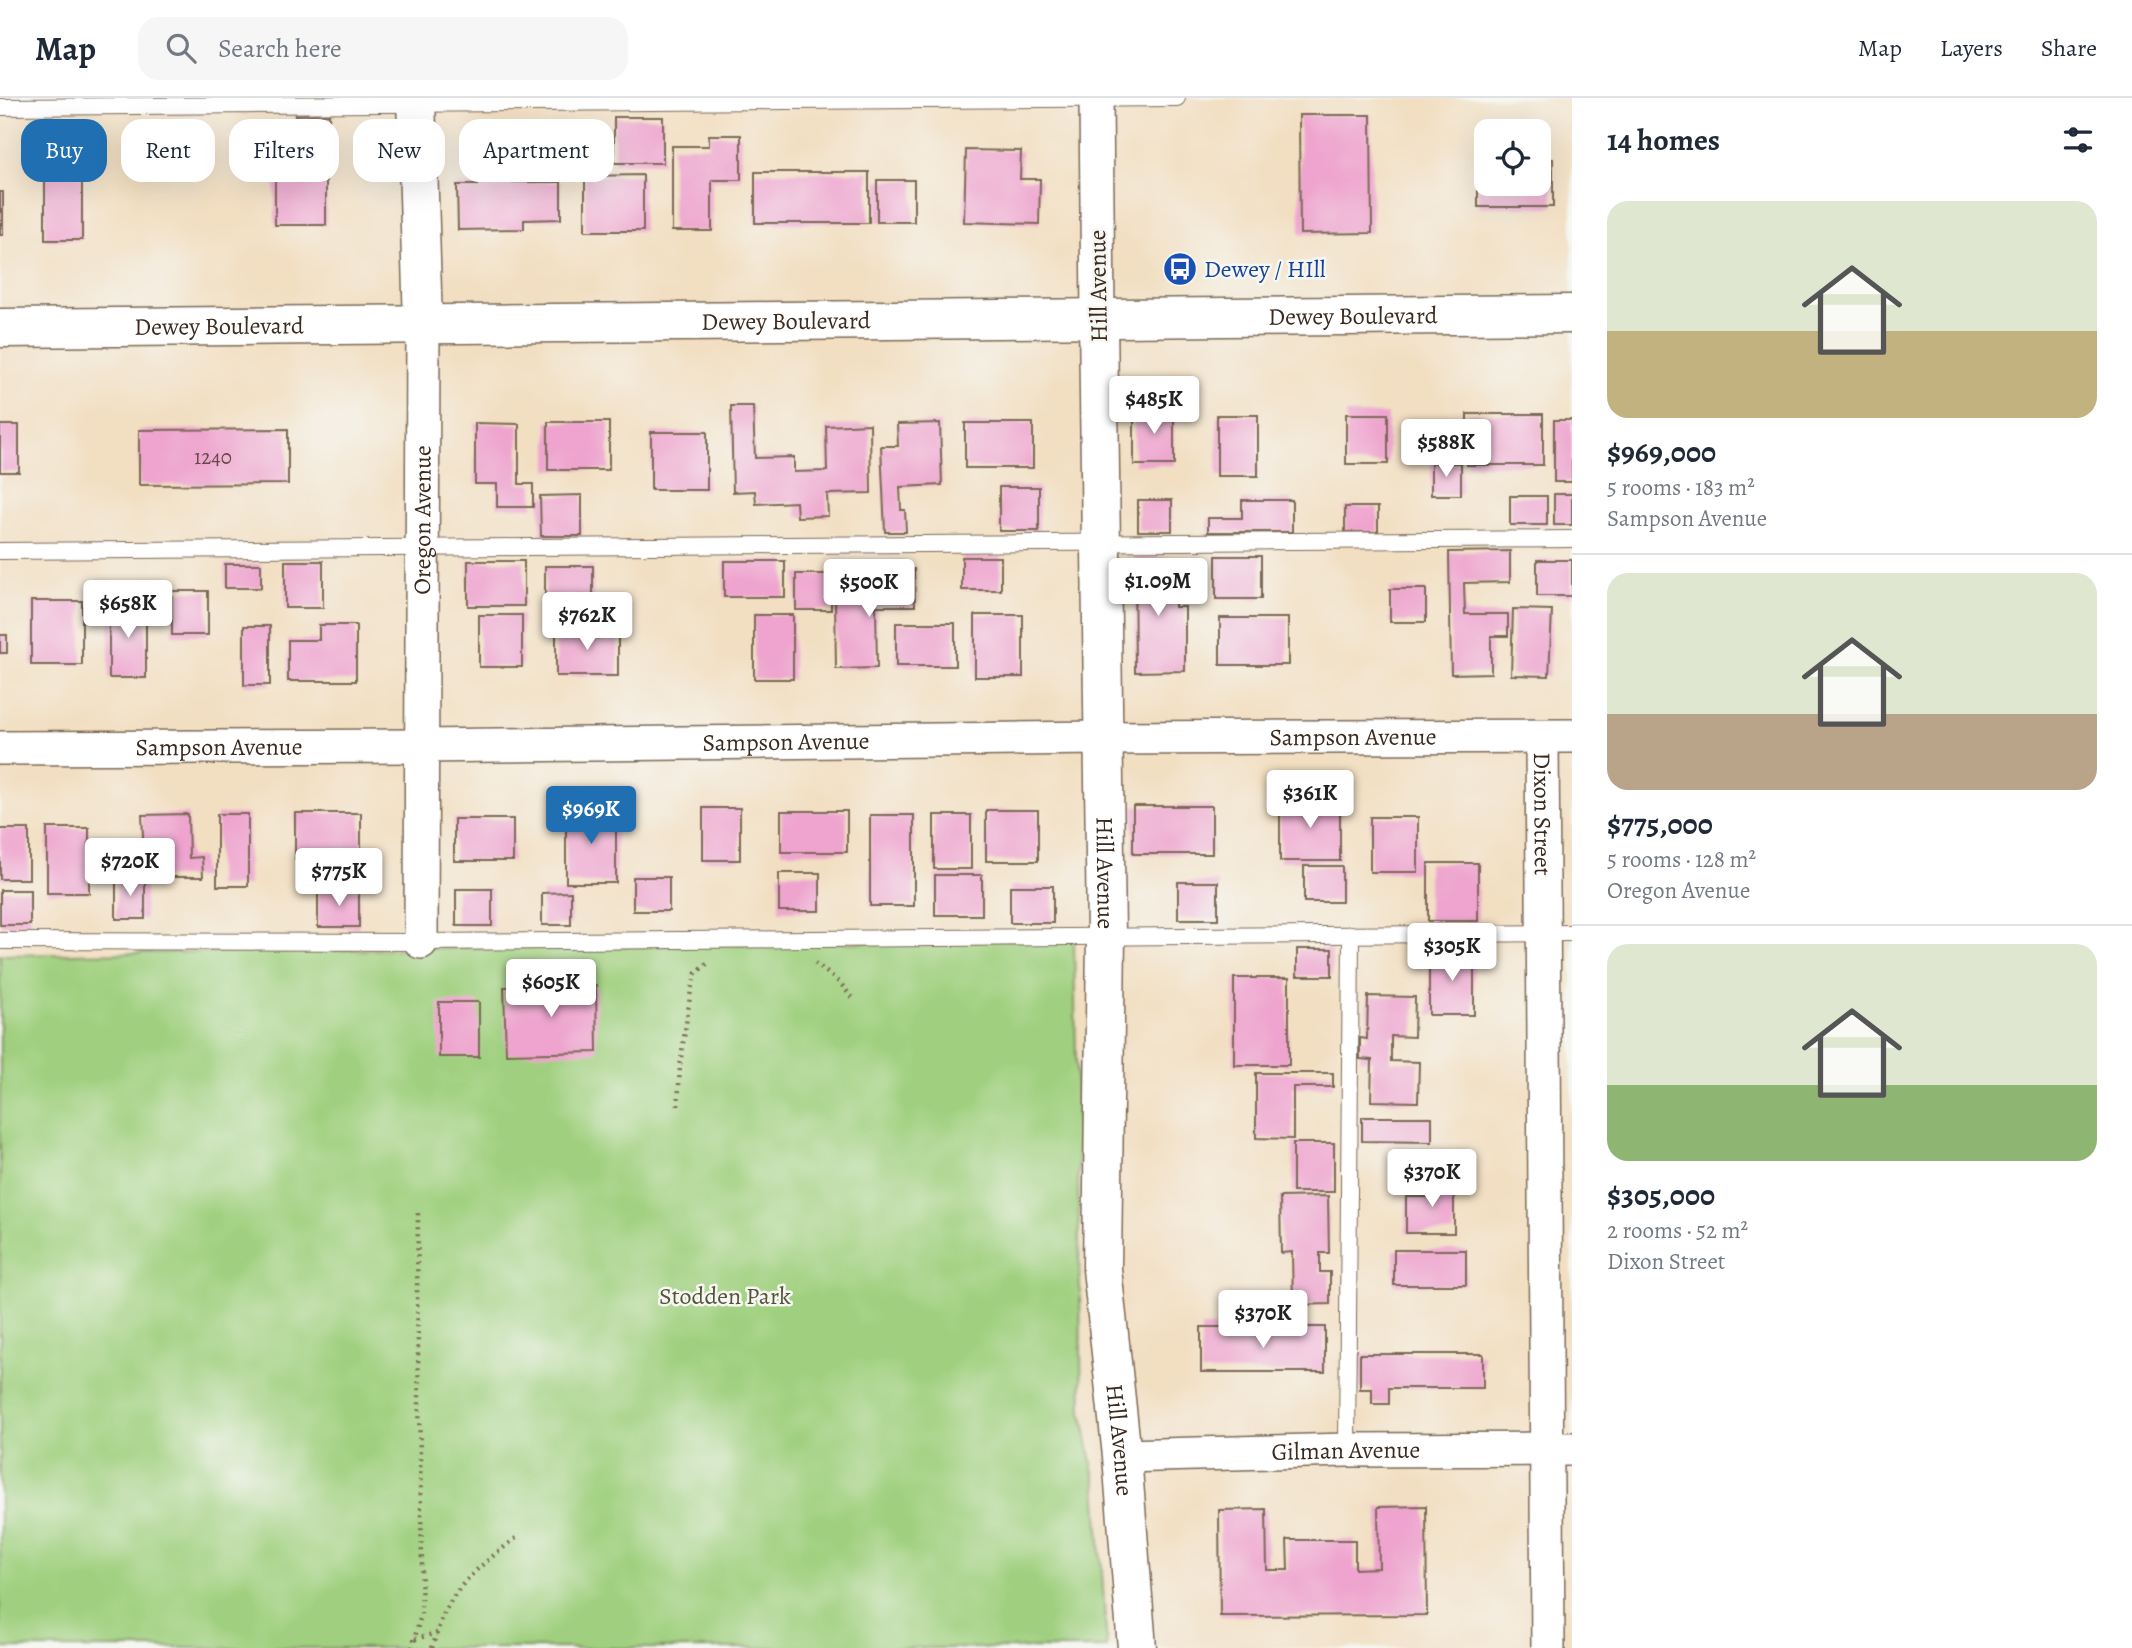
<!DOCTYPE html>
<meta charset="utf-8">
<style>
:root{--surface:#fff;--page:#f6f6f7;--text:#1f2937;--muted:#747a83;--line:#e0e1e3;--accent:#1f6fb2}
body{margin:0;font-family:Alegreya,serif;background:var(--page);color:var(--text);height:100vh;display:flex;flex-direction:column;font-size:26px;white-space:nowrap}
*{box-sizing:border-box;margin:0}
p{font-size:23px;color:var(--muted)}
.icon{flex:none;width:38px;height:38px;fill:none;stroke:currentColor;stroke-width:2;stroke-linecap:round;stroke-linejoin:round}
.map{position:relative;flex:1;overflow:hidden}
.sheet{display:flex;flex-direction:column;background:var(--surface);width:560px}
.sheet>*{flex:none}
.top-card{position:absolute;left:21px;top:21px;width:665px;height:63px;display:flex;gap:14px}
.tools{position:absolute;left:1474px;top:21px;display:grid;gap:14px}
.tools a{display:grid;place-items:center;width:77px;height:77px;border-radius:14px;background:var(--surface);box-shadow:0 7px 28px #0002;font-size:35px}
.price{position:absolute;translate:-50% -60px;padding:0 16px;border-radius:7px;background:#fff;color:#222;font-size:23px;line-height:46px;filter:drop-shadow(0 2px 4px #0008)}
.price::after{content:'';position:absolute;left:50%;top:42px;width:21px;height:16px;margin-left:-10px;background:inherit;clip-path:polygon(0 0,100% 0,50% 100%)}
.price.current{background:var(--accent);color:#fff}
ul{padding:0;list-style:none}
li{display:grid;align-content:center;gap:14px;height:371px;padding:0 35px}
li+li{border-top:2px solid var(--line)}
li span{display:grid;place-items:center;height:217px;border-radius:21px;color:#555}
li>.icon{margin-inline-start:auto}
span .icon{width:126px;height:126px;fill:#fffc;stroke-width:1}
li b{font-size:30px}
h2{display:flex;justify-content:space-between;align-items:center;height:84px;padding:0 35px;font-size:30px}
.pill{padding:0 24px;border-radius:21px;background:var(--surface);box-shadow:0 7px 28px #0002;font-size:24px;line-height:63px}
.pill.current{background:var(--accent);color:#fff}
header{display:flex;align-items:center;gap:42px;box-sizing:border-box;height:98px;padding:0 35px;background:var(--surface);border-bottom:2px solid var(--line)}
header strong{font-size:33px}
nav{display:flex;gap:38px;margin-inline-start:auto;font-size:24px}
.search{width:490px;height:63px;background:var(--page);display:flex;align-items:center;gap:18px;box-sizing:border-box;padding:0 24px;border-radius:21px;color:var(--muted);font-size:26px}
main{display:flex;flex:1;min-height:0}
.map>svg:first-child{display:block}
.green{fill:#a0d07f;stroke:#6e7d4e;stroke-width:2}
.building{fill:#eea4ce}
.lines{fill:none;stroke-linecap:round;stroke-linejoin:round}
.service-casing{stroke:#7b6957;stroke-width:18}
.minor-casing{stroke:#7b6957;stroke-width:36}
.tertiary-casing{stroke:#7b6957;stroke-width:41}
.path{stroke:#7b6957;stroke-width:4.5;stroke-dasharray:2 5;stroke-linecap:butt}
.service{stroke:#fff;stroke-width:16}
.minor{stroke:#fff;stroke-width:33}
.tertiary{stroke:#fff;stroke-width:38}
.labels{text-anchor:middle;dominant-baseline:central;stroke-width:5;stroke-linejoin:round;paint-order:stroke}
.number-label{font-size:21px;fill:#68484a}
.transit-label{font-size:24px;fill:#164399;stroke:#f6f6f2;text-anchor:start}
.street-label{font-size:24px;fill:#3b2a1e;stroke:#f6f6f2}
.park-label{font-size:24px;fill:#545436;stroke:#f6f6f2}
</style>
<header>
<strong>Map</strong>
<div class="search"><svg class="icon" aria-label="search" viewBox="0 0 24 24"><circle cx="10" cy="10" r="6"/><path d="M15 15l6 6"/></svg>Search here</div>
<nav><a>Map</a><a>Layers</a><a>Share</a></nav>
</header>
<main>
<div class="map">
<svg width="1572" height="1550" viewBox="0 0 1572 1550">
<rect width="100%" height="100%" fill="#f6f6f2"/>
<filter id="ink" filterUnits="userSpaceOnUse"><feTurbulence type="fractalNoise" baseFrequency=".0143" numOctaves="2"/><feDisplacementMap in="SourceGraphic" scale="14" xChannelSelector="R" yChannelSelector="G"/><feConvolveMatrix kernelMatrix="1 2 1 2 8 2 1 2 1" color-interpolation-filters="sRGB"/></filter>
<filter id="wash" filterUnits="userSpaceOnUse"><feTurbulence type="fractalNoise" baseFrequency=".00686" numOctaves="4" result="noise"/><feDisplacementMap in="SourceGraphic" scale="28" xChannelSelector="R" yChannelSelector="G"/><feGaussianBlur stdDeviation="1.57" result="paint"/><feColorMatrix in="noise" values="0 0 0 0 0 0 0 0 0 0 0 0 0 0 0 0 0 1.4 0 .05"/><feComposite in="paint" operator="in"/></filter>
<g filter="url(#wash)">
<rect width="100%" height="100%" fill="#f2dfc2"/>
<polygon class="green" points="1074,841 1082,1313 1096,1386 1107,1550 0,1550 0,857"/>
<g id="blocks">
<g class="building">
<polygon points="329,16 330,50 296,51 295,17"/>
<polygon points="1299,17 1371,17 1372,135 1300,136"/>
<rect x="614" y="19" width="49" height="46"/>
<polygon points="709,37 741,37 741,82 712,82 712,133 672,133 672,48 709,48"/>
<polygon points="966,52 1021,53 1020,81 1040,81 1039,126 964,124"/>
<polygon points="1478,61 1486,61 1486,86 1538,86 1538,61 1553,61 1553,109 1478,109"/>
<polygon points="478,69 508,69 508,84 561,84 561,121 524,122 524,131 458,132 457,87 478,87"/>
<rect x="45" y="72" width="37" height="70"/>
<rect x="755" y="74" width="114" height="51"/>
<polygon points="643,77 643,133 585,133 585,78"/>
<rect x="275" y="80" width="51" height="47"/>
<rect x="877" y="82" width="37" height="42"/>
<rect x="0" y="94" width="3" height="43"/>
<polygon points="731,308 753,308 755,360 794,359 794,374 827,373 826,328 870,326 871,395 827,396 828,418 797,419 796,404 756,406 755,393 733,394"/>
<rect x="1134" y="310" width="40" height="57"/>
<rect x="1346" y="316" width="42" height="50"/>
<rect x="1467" y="316" width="76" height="51"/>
<rect x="1217" y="317" width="41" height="61"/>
<rect x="1554" y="322" width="18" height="62"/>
<rect x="548" y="324" width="61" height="48"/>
<polygon points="475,325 519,326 519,386 533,386 533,409 497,409 497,386 475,386"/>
<polygon points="940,325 942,387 900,389 901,412 905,412 906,434 885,434 881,348 898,348 897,326"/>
<rect x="965" y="325" width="68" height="45"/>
<rect x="0" y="327" width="19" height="47"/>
<polygon points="288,331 288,386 139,387 139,332"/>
<rect x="651" y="334" width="56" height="58"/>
<rect x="1431" y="365" width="30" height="32"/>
<rect x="999" y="389" width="40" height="44"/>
<rect x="1554" y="396" width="18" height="31"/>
<polygon points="582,397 582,438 541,438 540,398"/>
<rect x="1510" y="398" width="37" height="29"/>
<rect x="1138" y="402" width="34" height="31"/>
<polygon points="1242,402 1292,402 1292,434 1208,434 1208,420 1242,420"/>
<rect x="1345" y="409" width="33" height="25"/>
<polygon points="1510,453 1510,484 1464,485 1465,516 1508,516 1508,538 1491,538 1491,575 1451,576 1449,454"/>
<rect x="1216" y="458" width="45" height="43"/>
<rect x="962" y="459" width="39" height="33"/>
<polygon points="1174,459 1175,509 1185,509 1185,573 1135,574 1134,460"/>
<rect x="1537" y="462" width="35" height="36"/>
<rect x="285" y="463" width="38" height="47"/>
<rect x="468" y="463" width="56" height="45"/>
<rect x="724" y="463" width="61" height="36"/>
<rect x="225" y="466" width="36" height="24"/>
<rect x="545" y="468" width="48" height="49"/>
<polygon points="914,471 915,508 876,508 877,570 836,571 835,499 879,498 879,472"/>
<rect x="796" y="476" width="35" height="36"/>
<rect x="1390" y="491" width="36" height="33"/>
<rect x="172" y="493" width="36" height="44"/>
<rect x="31" y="503" width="51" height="64"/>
<rect x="109" y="505" width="37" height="75"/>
<polygon points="1513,511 1552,512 1549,578 1511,577"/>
<rect x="479" y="517" width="43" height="52"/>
<rect x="754" y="517" width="39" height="64"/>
<rect x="975" y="517" width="48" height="62"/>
<rect x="1220" y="520" width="68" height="47"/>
<rect x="896" y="525" width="59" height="43"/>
<polygon points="319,527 356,527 356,583 288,583 288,542 319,542"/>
<rect x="244" y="528" width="26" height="59"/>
<rect x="556" y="530" width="62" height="48"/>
<rect x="0" y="537" width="7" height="18"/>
<rect x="1280" y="702" width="60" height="61"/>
<rect x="1133" y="708" width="79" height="48"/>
<rect x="566" y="710" width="50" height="75"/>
<rect x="703" y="710" width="37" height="52"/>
<rect x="986" y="712" width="52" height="51"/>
<rect x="781" y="713" width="66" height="41"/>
<rect x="295" y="715" width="66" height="47"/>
<polygon points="188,716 189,760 202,759 203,779 145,779 142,717"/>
<rect x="217" y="716" width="31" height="72"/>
<rect x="870" y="717" width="44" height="91"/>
<rect x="934" y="717" width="37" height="54"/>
<rect x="1370" y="719" width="48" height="55"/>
<rect x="454" y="721" width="59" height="42"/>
<rect x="47" y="730" width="42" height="65"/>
<rect x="0" y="731" width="29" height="50"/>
<rect x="1428" y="765" width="50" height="58"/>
<rect x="1304" y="768" width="38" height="36"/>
<rect x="779" y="775" width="41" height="38"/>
<rect x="935" y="777" width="47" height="40"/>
<rect x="116" y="779" width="29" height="42"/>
<rect x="633" y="779" width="36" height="34"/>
<rect x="1178" y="784" width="40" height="37"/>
<rect x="1010" y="788" width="43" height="37"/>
<rect x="318" y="791" width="41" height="38"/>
<rect x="456" y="791" width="36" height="37"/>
<rect x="0" y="792" width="30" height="35"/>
<polygon points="571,794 571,827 542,827 542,795"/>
<rect x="1297" y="851" width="35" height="27"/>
<rect x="1429" y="853" width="45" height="64"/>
<rect x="1234" y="880" width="55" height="87"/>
<polygon points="596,887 597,954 506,956 504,889"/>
<polygon points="1368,898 1415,899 1414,939 1391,938 1391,963 1419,964 1418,1004 1371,1003 1372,962 1360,961 1360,940 1367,941"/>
<rect x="439" y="904" width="40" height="55"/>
<polygon points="1256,975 1333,975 1333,989 1293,989 1293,1041 1256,1040"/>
<polygon points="1362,1019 1432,1019 1432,1044 1362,1043"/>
<rect x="1293" y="1045" width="41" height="49"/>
<polygon points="1428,1080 1454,1080 1454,1135 1406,1135 1406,1099 1428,1099"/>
<polygon points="1328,1098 1329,1155 1320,1155 1320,1174 1330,1174 1330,1206 1293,1207 1292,1154 1281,1155 1280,1099"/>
<rect x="1394" y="1152" width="72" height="35"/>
<rect x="1201" y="1229" width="124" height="45"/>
<polygon points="1360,1256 1483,1256 1483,1290 1389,1290 1389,1306 1372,1306 1372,1291 1360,1291"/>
<polygon points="1426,1408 1427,1517 1220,1518 1219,1412 1266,1411 1267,1472 1288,1472 1287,1442 1355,1442 1355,1471 1379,1470 1378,1409"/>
</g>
</g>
</g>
<g filter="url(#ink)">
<use href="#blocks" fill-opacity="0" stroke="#7b6957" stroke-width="2"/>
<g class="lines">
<g class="service-casing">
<g id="service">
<polyline points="0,9 1177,0"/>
<polyline points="0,453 1572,441"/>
<polyline points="0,843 421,844 1572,835"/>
<polyline points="1347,1352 1351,836"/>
</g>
</g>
<g class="minor-casing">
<g id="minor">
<polyline points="1096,0 1098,219"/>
<path id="s1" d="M1542 639 1548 1550"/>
<path id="s2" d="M0 650 422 648 1103 640 1572 638"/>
<path id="s3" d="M421 844 423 226"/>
<path id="s4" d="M1122 1358 1347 1352 1572 1351"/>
</g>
</g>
<g class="tertiary-casing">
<g id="tertiary">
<polyline points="416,0 423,226"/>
<path id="s5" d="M1098 219 1106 837 1102 1171 1122 1358 1137 1550"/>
<path id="s6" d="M0 230 1572 216"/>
</g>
</g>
<g class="path">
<polyline points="815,865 840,885 855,903"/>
<polyline points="678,1008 680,967 691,892 696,875 707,866"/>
<path d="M415 1541 437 1535C450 1489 480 1468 516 1440"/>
<polyline points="412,1550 421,1517 422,1466 417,1197 418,1114"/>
<polyline points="432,1550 437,1536"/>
</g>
<use href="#service" class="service"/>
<use href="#minor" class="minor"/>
<use href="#tertiary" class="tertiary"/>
</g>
</g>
<defs>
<g id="bus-disc" transform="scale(1.75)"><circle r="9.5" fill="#1a4fb4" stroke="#f6f6f2"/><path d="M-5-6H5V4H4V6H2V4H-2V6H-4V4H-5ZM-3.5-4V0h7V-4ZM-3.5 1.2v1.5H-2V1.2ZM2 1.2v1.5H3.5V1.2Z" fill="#fff"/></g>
</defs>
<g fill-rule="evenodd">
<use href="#bus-disc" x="1180" y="171"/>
</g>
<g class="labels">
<g class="number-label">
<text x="213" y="359">1240</text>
</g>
<g class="transit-label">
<text x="1204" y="171">Dewey / HIll</text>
</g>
<g class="street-label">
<text transform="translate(1098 188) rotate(-91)">Hill Avenue</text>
<text stroke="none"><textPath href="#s6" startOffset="1353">Dewey Boulevard</textPath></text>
<text stroke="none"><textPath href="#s6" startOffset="786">Dewey Boulevard</textPath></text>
<text stroke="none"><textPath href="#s6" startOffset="219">Dewey Boulevard</textPath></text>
<text stroke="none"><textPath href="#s3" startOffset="422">Oregon Avenue</textPath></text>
<text stroke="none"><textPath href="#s2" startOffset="1353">Sampson Avenue</textPath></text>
<text stroke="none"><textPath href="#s2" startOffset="786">Sampson Avenue</textPath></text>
<text stroke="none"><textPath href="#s2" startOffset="219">Sampson Avenue</textPath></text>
<text stroke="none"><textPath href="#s1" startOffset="77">Dixon Street</textPath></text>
<text stroke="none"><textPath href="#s5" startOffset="556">Hill Avenue</textPath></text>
<text stroke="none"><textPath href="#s5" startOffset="1124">Hill Avenue</textPath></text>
<text stroke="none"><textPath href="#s4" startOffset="224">Gilman Avenue</textPath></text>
</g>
<g class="park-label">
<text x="725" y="1198">Stodden Park</text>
</g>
</g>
</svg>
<div class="tools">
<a><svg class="icon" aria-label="locate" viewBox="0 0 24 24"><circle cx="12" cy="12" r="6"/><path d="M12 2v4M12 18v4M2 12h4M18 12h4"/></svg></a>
</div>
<b class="price" style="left:1154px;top:338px">$485K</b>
<b class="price" style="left:1446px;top:381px">$588K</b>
<b class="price" style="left:1158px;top:520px">$1.09M</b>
<b class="price" style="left:869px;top:521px">$500K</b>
<b class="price" style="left:128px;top:542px">$658K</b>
<b class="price" style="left:587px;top:554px">$762K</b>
<b class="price" style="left:1310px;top:732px">$361K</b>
<b class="price current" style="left:591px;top:748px">$969K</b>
<b class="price" style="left:130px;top:800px">$720K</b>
<b class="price" style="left:339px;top:810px">$775K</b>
<b class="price" style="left:1452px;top:885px">$305K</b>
<b class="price" style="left:551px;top:921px">$605K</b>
<b class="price" style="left:1432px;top:1111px">$370K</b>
<b class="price" style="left:1263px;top:1252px">$370K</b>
<div class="top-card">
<a class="pill current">Buy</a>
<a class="pill">Rent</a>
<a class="pill">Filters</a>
<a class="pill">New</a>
<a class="pill">Apartment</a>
</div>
</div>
<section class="sheet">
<h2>14 homes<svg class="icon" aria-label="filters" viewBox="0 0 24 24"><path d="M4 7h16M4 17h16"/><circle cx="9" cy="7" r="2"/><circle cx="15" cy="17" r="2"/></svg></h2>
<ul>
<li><span style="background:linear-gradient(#dfe7d0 60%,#c2b280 0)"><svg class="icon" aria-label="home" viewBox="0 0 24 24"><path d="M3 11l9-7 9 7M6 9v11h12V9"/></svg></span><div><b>$969,000</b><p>5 rooms · 183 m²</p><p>Sampson Avenue</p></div></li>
<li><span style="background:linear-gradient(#dfe7d0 65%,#b9a48a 0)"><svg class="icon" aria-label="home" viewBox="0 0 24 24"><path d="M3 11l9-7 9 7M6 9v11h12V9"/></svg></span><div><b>$775,000</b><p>5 rooms · 128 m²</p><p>Oregon Avenue</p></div></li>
<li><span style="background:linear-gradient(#dfe7d0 65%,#8fb573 0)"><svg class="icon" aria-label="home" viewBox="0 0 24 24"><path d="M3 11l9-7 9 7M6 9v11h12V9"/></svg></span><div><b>$305,000</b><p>2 rooms · 52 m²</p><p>Dixon Street</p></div></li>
</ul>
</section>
</main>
